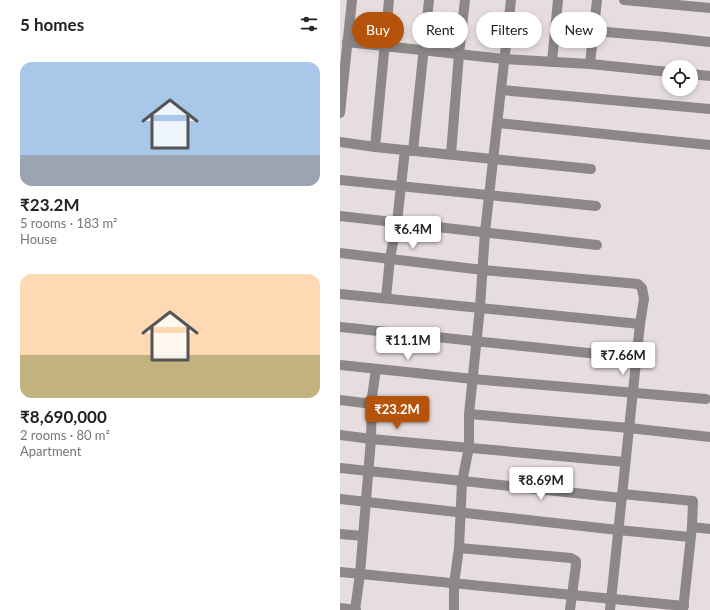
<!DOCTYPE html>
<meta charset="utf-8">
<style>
:root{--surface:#fff;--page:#f2f2f2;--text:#222;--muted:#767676;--accent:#b45309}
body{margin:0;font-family:Lato,sans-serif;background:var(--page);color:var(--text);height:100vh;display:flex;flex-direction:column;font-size:15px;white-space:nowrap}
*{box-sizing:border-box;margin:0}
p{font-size:13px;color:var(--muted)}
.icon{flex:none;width:22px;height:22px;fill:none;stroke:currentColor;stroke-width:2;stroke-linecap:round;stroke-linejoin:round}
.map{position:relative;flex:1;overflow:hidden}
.details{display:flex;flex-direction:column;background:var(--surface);width:340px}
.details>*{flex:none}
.banner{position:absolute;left:12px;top:12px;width:298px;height:36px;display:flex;gap:8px}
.buttons{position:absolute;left:322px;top:60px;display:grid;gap:8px}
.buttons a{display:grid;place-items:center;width:36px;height:36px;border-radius:50%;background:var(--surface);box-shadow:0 2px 6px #0003;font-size:20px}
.price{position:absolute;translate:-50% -34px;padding:0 9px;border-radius:4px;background:#fff;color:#222;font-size:13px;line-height:26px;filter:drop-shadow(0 1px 2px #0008)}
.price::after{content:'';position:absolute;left:50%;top:24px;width:12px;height:9px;margin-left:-6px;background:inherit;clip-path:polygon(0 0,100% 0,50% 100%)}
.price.current{background:var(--accent);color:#fff}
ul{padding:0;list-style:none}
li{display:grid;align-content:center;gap:8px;height:212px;padding:0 20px}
li span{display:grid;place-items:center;height:124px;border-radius:12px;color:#555}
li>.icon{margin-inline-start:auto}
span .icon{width:72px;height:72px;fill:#fffc;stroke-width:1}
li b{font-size:17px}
h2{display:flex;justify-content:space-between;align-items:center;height:48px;padding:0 20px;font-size:17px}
.pill{padding:0 14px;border-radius:18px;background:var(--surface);box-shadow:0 2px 6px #0003;font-size:14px;line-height:36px}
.pill.current{background:var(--accent);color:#fff}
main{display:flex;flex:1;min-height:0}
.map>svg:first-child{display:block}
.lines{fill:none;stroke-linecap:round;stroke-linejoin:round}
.minor{stroke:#8c8888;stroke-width:10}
</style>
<main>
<section class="details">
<h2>5 homes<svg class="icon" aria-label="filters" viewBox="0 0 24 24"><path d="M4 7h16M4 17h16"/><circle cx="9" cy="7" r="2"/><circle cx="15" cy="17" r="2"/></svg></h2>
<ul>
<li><span style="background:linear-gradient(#a9c7e8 75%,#9aa5b1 0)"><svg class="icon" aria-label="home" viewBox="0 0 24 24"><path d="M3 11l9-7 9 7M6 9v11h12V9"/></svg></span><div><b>₹23.2M</b><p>5 rooms · 183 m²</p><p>House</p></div></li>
<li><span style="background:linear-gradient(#ffd9b3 65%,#c2b280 0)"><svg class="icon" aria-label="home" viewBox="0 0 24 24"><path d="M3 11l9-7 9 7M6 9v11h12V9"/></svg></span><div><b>₹8,690,000</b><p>2 rooms · 80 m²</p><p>Apartment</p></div></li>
</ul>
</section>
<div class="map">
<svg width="370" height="610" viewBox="0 0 370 610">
<rect width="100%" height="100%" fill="#e7ddde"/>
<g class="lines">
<g class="minor">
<polyline points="284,0 370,8"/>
<polyline points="254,31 325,37 370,42"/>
<polyline points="7,42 164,59 250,64 329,72"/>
<polyline points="212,62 218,0"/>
<polyline points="250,64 257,0"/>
<polyline points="351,74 370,76"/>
<polyline points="161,90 370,109"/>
<polyline points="0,113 12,0"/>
<polyline points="158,123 370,145"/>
<polyline points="0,142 35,147 251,169"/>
<polyline points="35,147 49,0"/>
<polyline points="73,151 89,0"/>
<polyline points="111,154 119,54 125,0"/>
<polyline points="0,180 256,206"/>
<polyline points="0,216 257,245"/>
<polyline points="0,253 143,270 298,284 302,288 304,299 300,324 270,610"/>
<polyline points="0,294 300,324"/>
<polyline points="46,298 50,258 57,222 65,150"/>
<polyline points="0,327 296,358"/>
<polyline points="0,365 133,379 366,399"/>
<polyline points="36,369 32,397 31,439 285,462"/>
<polyline points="0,400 32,404"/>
<polyline points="129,414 289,428 370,437"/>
<polyline points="0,435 31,439 20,574 15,610"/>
<polyline points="0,468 282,498"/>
<polyline points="282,494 353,501 352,527 343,610"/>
<polyline points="0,499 278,530 350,537"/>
<polyline points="352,527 370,529"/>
<polyline points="0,534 23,536"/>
<polyline points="119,548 231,558 236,561 236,565 230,610"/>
<polyline points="0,572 344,606"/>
<polyline points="0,608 16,610"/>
<polyline points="114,610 114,584 119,548 122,482 129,447 129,414 140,307 145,232 171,0"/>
</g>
</g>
</svg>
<div class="buttons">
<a><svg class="icon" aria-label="locate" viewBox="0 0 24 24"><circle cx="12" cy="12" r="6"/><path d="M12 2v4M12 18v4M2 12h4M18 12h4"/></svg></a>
</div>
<b class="price" style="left:73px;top:250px">₹6.4M</b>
<b class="price" style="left:68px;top:361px">₹11.1M</b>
<b class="price" style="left:283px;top:376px">₹7.66M</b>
<b class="price current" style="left:57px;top:430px">₹23.2M</b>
<b class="price" style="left:201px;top:501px">₹8.69M</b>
<div class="banner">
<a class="pill current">Buy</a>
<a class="pill">Rent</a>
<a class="pill">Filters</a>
<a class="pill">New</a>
</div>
</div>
</main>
